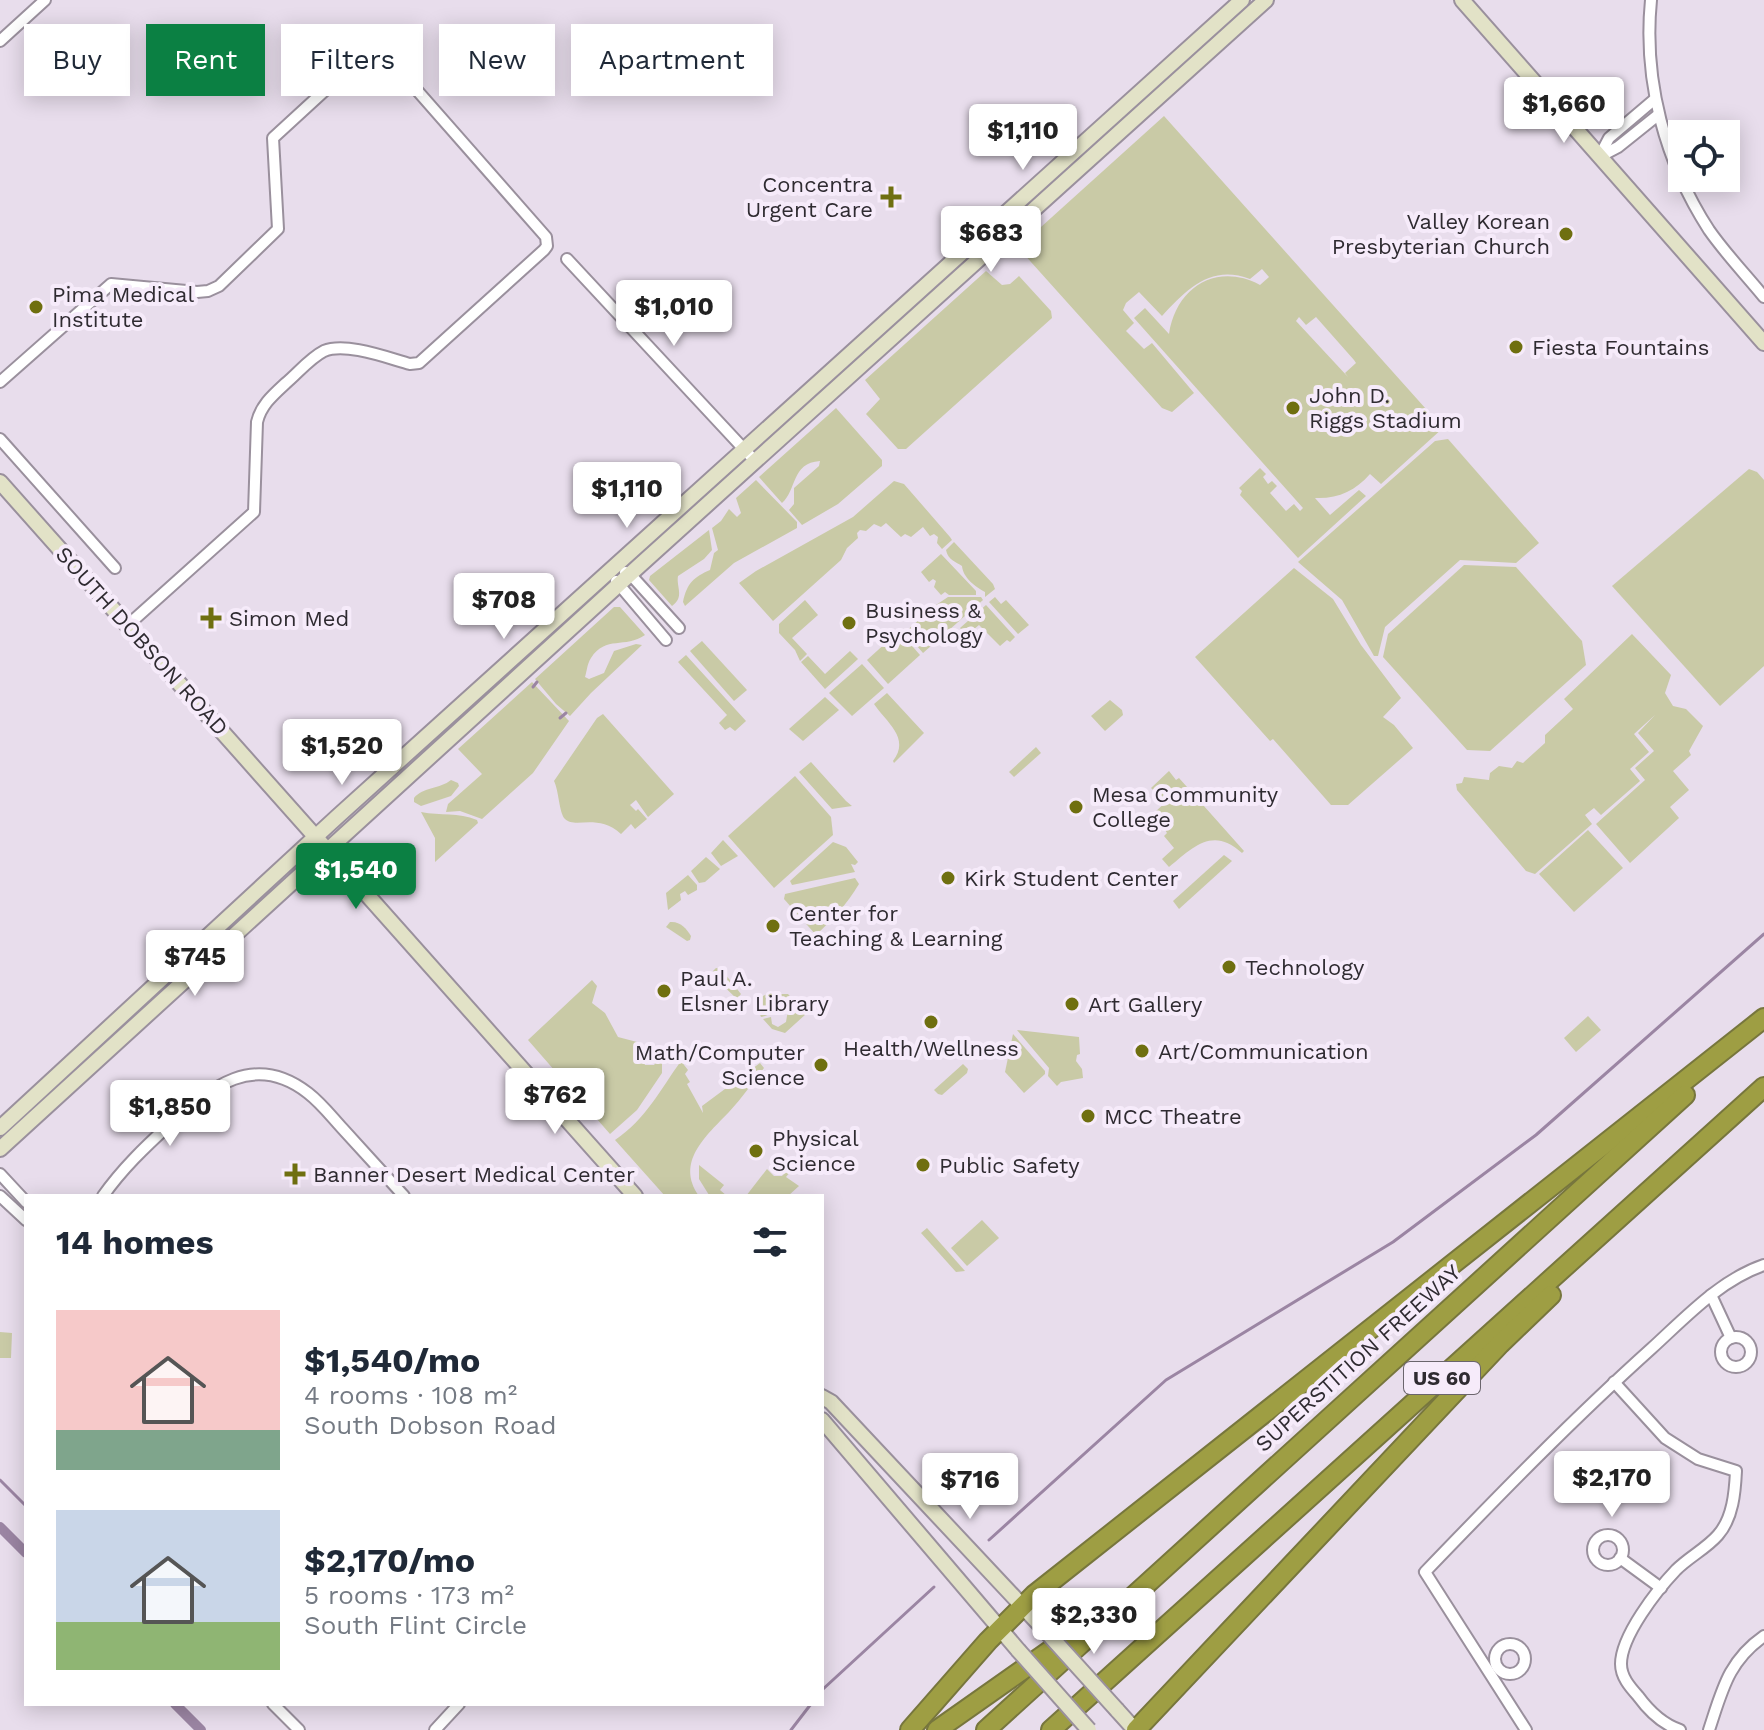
<!DOCTYPE html>
<meta charset="utf-8">
<style>
:root{--surface:#fff;--page:#f6f6f7;--text:#1f2937;--muted:#747a83;--accent:#0b8043}
body{margin:0;font-family:"Work Sans",sans-serif;background:var(--page);color:var(--text);height:100vh;display:flex;flex-direction:column;font-size:30px;white-space:nowrap}
*{box-sizing:border-box;margin:0}
p{font-size:26px;color:var(--muted)}
.icon{flex:none;width:44px;height:44px;fill:none;stroke:currentColor;stroke-width:2;stroke-linecap:round;stroke-linejoin:round}
.map{position:relative;flex:1;overflow:hidden}
.side{position:absolute;left:24px;top:1194px;width:800px;height:512px;display:flex;flex-direction:column;background:var(--surface);border-radius:0px;box-shadow:0 4px 20px #0003}
.side>*{flex:none}
.guide{position:absolute;left:24px;top:24px;width:800px;height:72px;display:flex;gap:16px}
.fabs{position:absolute;left:1668px;top:120px;display:grid;gap:16px}
.fabs a{display:grid;place-items:center;width:72px;height:72px;border-radius:0px;background:var(--surface);box-shadow:0 4px 20px #0003;font-size:40px}
.price{position:absolute;translate:-50% -68px;padding:0 18px;border-radius:8px;background:#fff;color:#222;font-size:26px;line-height:52px;filter:drop-shadow(0 2px 4px #0008)}
.price::after{content:'';position:absolute;left:50%;top:48px;width:24px;height:18px;margin-left:-12px;background:inherit;clip-path:polygon(0 0,100% 0,50% 100%)}
.price.on{background:var(--accent);color:#fff}
ul{padding:0;list-style:none}
li{display:flex;align-items:center;gap:24px;height:200px;padding:0 32px}
li span{display:grid;place-items:center;flex:none;width:224px;height:160px;border-radius:0px;color:#555}
li>.icon{margin-inline-start:auto}
span .icon{width:96px;height:96px;fill:#fffc;stroke-width:1}
li b{font-size:34px}
h2{display:flex;justify-content:space-between;align-items:center;height:96px;padding:0 32px;font-size:34px}
.pill{padding:0 28px;border-radius:0px;background:var(--surface);box-shadow:0 4px 20px #0003;font-size:28px;line-height:72px}
.pill.on{background:var(--accent);color:#fff}
.map>svg:first-child{display:block}
.green{fill:#c9caa6;fill-rule:evenodd}
.lines{fill:none;stroke-linecap:round;stroke-linejoin:round}
.stream{stroke:#9b85a3;stroke-width:3}
.canal{stroke:#9b85a3;stroke-width:10}
.street-casing{stroke:#9a909d;stroke-width:14}
.secondary-casing{stroke:#9a909d;stroke-width:18}
.highway-casing{stroke:#77763d;stroke-width:22}
.street{stroke:#fff;stroke-width:10}
.secondary{stroke:#e2e2c7;stroke-width:14}
.highway{stroke:#9e9e43;stroke-width:18}
.secondary-bridge-casing{stroke:#9a909d;stroke-width:18;stroke-linecap:butt}
.secondary-bridge{stroke:#e2e2c7;stroke-width:14}
.poi-dot{fill:#6f6f10;stroke:#f6ebfa;stroke-width:3}
.labels{text-anchor:middle;dominant-baseline:central;stroke-width:8;stroke-linejoin:round;paint-order:stroke}
.shield{fill:#f6ebfa;stroke:#6b656d;stroke-width:2}
.shield-label{font-size:20px;font-weight:bold;fill:#2f2b31}
.poi-label{font-size:22px;fill:#2f2b31;stroke:#f6ebfa;text-anchor:start}
.street-label{font-size:22px;fill:#2f2b31;stroke:#f6ebfa}
</style>
<div class="map">
<svg width="1764" height="1730" viewBox="0 0 1764 1730">
<rect width="100%" height="100%" fill="#e8ddec"/>
<g class="green">
<path d="M1164 116 1443 428 1381 484 1370 474C1355 491 1338 499 1315 498L1330 515 1359 490 1366 496 1298 558 1240 495 1242 491 1239 488 1260 468 1266 474 1263 477 1268 484 1272 481 1277 486 1270 493 1286 511 1294 504 1300 511 1303 508 1134 318 1145 308 1169 334C1176 287 1217 262 1260 285L1269 277 1262 269 1250 279C1211 264 1187 289 1162 316L1139 292 1126 303 1123 310 1134 323 1126 331 1144 349 1152 343 1194 393 1172 412 1162 408 1022 252 1021 245ZM1299 317 1306 325 1316 317 1354 360 1356 363 1345 373 1348 377 1296 321Z"/>
<polygon points="986,271 1002,285 1010,284 1019,276 1051,311 1052,318 906,449 898,449 866,414 880,399 865,380"/>
<path d="M836 408 882 460V466L838 504 802 525 789 510 794 504V488L819 466 820 461C791 463 797 490 782 503L759 477Z"/>
<polygon points="1448,439 1539,543 1516,563 1460,560 1385,627 1378,656 1374,656 1342,600 1298,562 1435,441"/>
<polygon points="1749,469 1757,472 1764,480 1764,666 1720,706 1612,586"/>
<path d="M756 480 797 522V528L734 563 685 606 683 602C687 583 694 577 710 570L714 553 718 550 712 528 721 521 729 509 737 517 741 513 736 498Z"/>
<polygon points="894,481 904,484 950,537 952,540 942,549 937,543 938,537 934,534 930,536 923,527 911,537 905,534 901,537 886,523 881,527 874,524 866,531 860,530 857,533 858,538 847,548 841,560 773,621 739,583 756,571 853,517"/>
<path d="M709 530 712 550 704 559 678 576C676 587 685 597 672 606L649 580 650 576Z"/>
<path d="M954 542 993 584 995 589 985 597V592C976 587 963 578 962 566 956 562 948 560 946 550Z"/>
<polygon points="941,554 976,591 976,595 949,595 945,592 941,595 934,587 936,581 933,579 929,582 921,572"/>
<polygon points="1464,565 1516,567 1582,641 1586,665 1490,751 1467,750 1383,657 1388,634"/>
<polygon points="1294,568 1333,599 1361,645 1401,698 1383,717 1394,725 1413,748 1348,805 1331,805 1273,739 1270,741 1195,657"/>
<polygon points="948,597 981,597 983,600 923,653 905,632 926,614 932,615 935,611 933,607"/>
<polygon points="995,597 1001,604 1006,600 1029,625 1018,634 989,602"/>
<polygon points="805,600 818,615 792,638 807,654 800,661 795,650 779,633 779,624"/>
<polygon points="986,605 1015,637 1010,642 1007,640 1000,646 979,625 967,635 960,628"/>
<path d="M614 607H620L645 635C625 649 606 635 591 658 587 664 587 671 585 677L589 679 604 673 614 651 636 644 642 645 591 693 570 716 556 704 535 679Z"/>
<polygon points="899,631 920,655 888,684 867,660"/>
<polygon points="1632,634 1671,675 1665,693 1673,706 1686,709 1703,726 1689,751 1691,755 1673,771 1689,790 1670,807 1679,818 1630,863 1596,824 1645,780 1635,768 1654,751 1638,733 1655,715 1634,734 1649,752 1630,769 1640,781 1601,815 1594,808 1585,815 1592,824 1535,874 1526,871 1457,790 1456,784 1462,783 1464,777 1489,780 1490,773 1499,766 1512,768 1517,761 1523,763 1545,743 1545,735 1573,709 1564,699"/>
<polygon points="702,641 747,690 734,701 690,651"/>
<polygon points="850,651 858,659 825,689 801,662 808,656 825,674"/>
<polygon points="686,655 746,721 735,731 730,727 725,730 719,723 727,715 678,662"/>
<polygon points="862,664 884,688 852,716 829,693"/>
<polygon points="532,682 569,721 533,773 482,819 460,811 446,812 448,804 482,774 458,749"/>
<path d="M887 693 924 733 894 763 893 761C911 738 886 722 874 704Z"/>
<polygon points="825,697 839,710 803,741 789,729"/>
<polygon points="1110,700 1122,710 1123,715 1105,731 1091,716"/>
<path d="M603 714 674 794 648 817 636 800 630 805 636 811 638 809 647 819 635 829 631 824 621 834C598 813 575 829 565 819 559 813 559 791 554 781L597 718Z"/>
<polygon points="1036,747 1041,753 1014,777 1009,772"/>
<polygon points="811,762 846,801 852,806 832,809 799,772"/>
<path d="M1169 771 1176 780 1179 778 1244 851 1242 853C1213 826 1193 847 1169 867L1162 859 1174 848 1164 836 1167 833 1164 828 1157 834 1145 821 1166 802 1151 788Z"/>
<polygon points="795,776 831,817 833,835 774,888 728,836"/>
<path d="M451 780 458 783 459 786 451 796 421 806 414 802V798C423 787 440 789 451 780Z"/>
<path d="M421 812C441 816 458 812 477 820L478 823 435 862V838Z"/>
<polygon points="1588,830 1623,868 1574,912 1539,874"/>
<polygon points="723,840 738,856 721,866 711,853"/>
<polygon points="833,842 846,847 858,862 855,865 851,864 855,872 792,885 790,881"/>
<polygon points="1224,855 1232,861 1179,909 1173,901"/>
<polygon points="706,857 720,869 705,882 699,883 691,871"/>
<polygon points="688,875 697,885 697,890 688,895 685,891 680,894 681,900 668,910 666,893"/>
<path d="M855 878 859 884C847 904 833 919 816 935L784 899 785 894Z"/>
<path d="M670 922C680 921 686 928 691 936L690 940 687 941 666 927Z"/>
<polygon points="716,968 721,969 741,994 737,999 713,976 713,971"/>
<polygon points="592,980 597,986 592,1003 605,1013 618,1037 637,1042 646,1049 641,1056 645,1065 654,1065 658,1060 662,1064 662,1073 637,1110 610,1134 528,1040"/>
<path d="M769 993H778C776 1005 775 1015 761 1017L756 1004 759 998Z"/>
<polygon points="781,994 788,994 806,1014 785,1033 772,1029 763,1019 771,1017 772,1024 778,1027 786,1022 788,1010 783,1012"/>
<polygon points="1588,1016 1601,1030 1576,1052 1564,1038"/>
<polygon points="1017,1030 1079,1037 1080,1054 1077,1055 1076,1061 1082,1069 1083,1078 1061,1082 1057,1086 1048,1076 1049,1068"/>
<polygon points="1013,1034 1045,1071 1045,1074 1024,1093 1005,1072"/>
<path d="M681 1061 688 1070 685 1074 690 1082 687 1084 703 1113 702 1106 760 1063 764 1068C753 1082 742 1098 729 1112 706 1136 675 1162 699 1196H665L615 1140C646 1119 660 1090 681 1061Z"/>
<polygon points="963,1064 968,1069 967,1073 942,1095 938,1094 934,1090"/>
<polygon points="792,1163 795,1166 786,1177 799,1186 788,1196 746,1196 767,1169 774,1176 782,1176"/>
<polygon points="699,1165 724,1185 720,1190 727,1196 709,1195 699,1179"/>
<polygon points="982,1220 999,1238 967,1266 951,1248"/>
<polygon points="927,1228 965,1271 956,1272 921,1233"/>
<polygon points="0,1332 12,1333 11,1358 0,1358"/>
</g>
<g class="lines">
<g class="stream">
<polyline points="533,687 537,682"/>
<polyline points="560,718 566,713"/>
<polyline points="0,1480 26,1506"/>
<polyline points="989,1540 1166,1380 1393,1242 1536,1135 1764,934"/>
<polyline points="822,1690 934,1587"/>
<polyline points="791,1730 811,1704"/>
</g>
<g class="canal">
<polyline points="0,1527 26,1553"/>
<polyline points="175,1704 201,1730"/>
</g>
<g class="street-casing">
<g id="street">
<path d="M1651 0C1643 81 1665 162 1709 230 1725 253 1746 275 1764 297"/>
<polyline points="0,41 45,0"/>
<polyline points="1599,157 1609,138 1655,99"/>
<polyline points="1599,157 1618,147 1658,115"/>
<polyline points="567,259 755,461"/>
<path d="M0 382 111 284 197 292 208 291 219 286 278 229 273 138 370 49 380 50 386 55 546 237 547 246 544 250 419 363 410 364C388 358 346 342 324 351 310 358 298 373 286 383 273 395 261 405 257 422L254 512 128 625"/>
<polyline points="0,439 115,568"/>
<polyline points="625,572 630,574 679,628"/>
<polyline points="616,581 666,640"/>
<polyline points="0,1174 26,1202"/>
<polyline points="0,1196 26,1220"/>
<path d="M103 1196C122 1169 145 1147 169 1125 211 1087 254 1051 308 1093 321 1103 331 1116 342 1128 363 1151 383 1173 404 1196"/>
<polyline points="1711,1295 1731,1338"/>
<circle cx="1736" cy="1352" r="15"/>
<path d="M1614 1382 1665 1438 1698 1459 1736 1471C1735 1492 1733 1518 1718 1535 1707 1548 1689 1557 1676 1570 1657 1590 1621 1636 1621 1664 1621 1677 1630 1687 1638 1696 1649 1711 1662 1724 1680 1730"/>
<circle cx="1608" cy="1550" r="15"/>
<polyline points="1620,1558 1661,1588"/>
<circle cx="1510" cy="1659" r="15"/>
<polyline points="273,1704 299,1730"/>
<polyline points="435,1730 459,1704"/>
<path d="M1526 1730 1425 1572C1499 1495 1573 1419 1652 1348 1686 1317 1720 1280 1764 1265"/>
<path d="M1709 1730C1722 1691 1728 1661 1764 1636"/>
</g>
</g>
<g class="secondary-casing">
<g id="secondary">
<polyline points="1462,0 1764,343"/>
<polyline points="0,482 635,1196"/>
<polyline points="0,1128 337,817 1242,0"/>
<polyline points="0,1149 639,566 1266,0"/>
<polyline points="822,1397 831,1402 1042,1627"/>
<polyline points="822,1420 1018,1650"/>
<polyline points="1117,1710 1135,1730"/>
</g>
</g>
<g class="highway-casing">
<g id="highway">
<polyline points="910,1730 988,1641 1034,1595 1764,1018"/>
<polyline points="937,1730 1062,1642 1099,1610"/>
<polyline points="986,1730 1685,1095"/>
<polyline points="1051,1730 1764,1087"/>
<polyline points="1136,1730 1500,1344 1551,1295"/>
</g>
</g>
<use href="#street" class="street"/>
<use href="#secondary" class="secondary"/>
<use href="#highway" class="highway"/>
<g class="secondary-bridge-casing">
<g id="secondary-bridge">
<polyline points="1042,1627 1117,1710"/>
<polyline points="1018,1650 1089,1730"/>
</g>
</g>
<use href="#secondary-bridge" class="secondary-bridge"/>
</g>
<g class="poi-dot">
<path d="M887 185h8v8h8v8h-8v8h-8v-8h-8v-8h8z"/>
<circle cx="1566" cy="234" r="8"/>
<circle cx="36" cy="307" r="8"/>
<circle cx="1516" cy="347" r="8"/>
<circle cx="1293" cy="408" r="8"/>
<path d="M207 606h8v8h8v8h-8v8h-8v-8h-8v-8h8z"/>
<circle cx="849" cy="623" r="8"/>
<circle cx="1076" cy="807" r="8"/>
<circle cx="948" cy="878" r="8"/>
<circle cx="773" cy="926" r="8"/>
<circle cx="1229" cy="967" r="8"/>
<circle cx="664" cy="991" r="8"/>
<circle cx="1072" cy="1004" r="8"/>
<circle cx="931" cy="1022" r="8"/>
<circle cx="1142" cy="1051" r="8"/>
<circle cx="821" cy="1065" r="8"/>
<circle cx="1088" cy="1116" r="8"/>
<circle cx="756" cy="1151" r="8"/>
<circle cx="923" cy="1165" r="8"/>
<path d="M291 1162h8v8h8v8h-8v8h-8v-8h-8v-8h8z"/>
</g>
<g class="labels">
<rect class="shield" x="1404" y="1362" width="76" height="32" rx="6"/>
<g class="shield-label">
<text x="1442" y="1378">US 60</text>
</g>
<g class="poi-label">
<text x="873" y="184" text-anchor="end">Concentra<tspan x="873" dy="25">Urgent Care</tspan></text>
<text x="1550" y="221" text-anchor="end">Valley Korean<tspan x="1550" dy="25">Presbyterian Church</tspan></text>
<text x="52" y="294">Pima Medical<tspan x="52" dy="25">Institute</tspan></text>
<text x="1532" y="347">Fiesta Fountains</text>
<text x="1309" y="395">John D.<tspan x="1309" dy="25">Riggs Stadium</tspan></text>
<text x="865" y="610">Business &amp;<tspan x="865" dy="25">Psychology</tspan></text>
<text x="229" y="618">Simon Med</text>
<text x="1092" y="794">Mesa Community<tspan x="1092" dy="25">College</tspan></text>
<text x="964" y="878">Kirk Student Center</text>
<text x="789" y="913">Center for<tspan x="789" dy="25">Teaching &amp; Learning</tspan></text>
<text x="1245" y="967">Technology</text>
<text x="680" y="978">Paul A.<tspan x="680" dy="25">Elsner Library</tspan></text>
<text x="1088" y="1004">Art Gallery</text>
<text x="931" y="1048" text-anchor="middle">Health/Wellness</text>
<text x="1158" y="1051">Art/Communication</text>
<text x="805" y="1052" text-anchor="end">Math/Computer<tspan x="805" dy="25">Science</tspan></text>
<text x="1104" y="1116">MCC Theatre</text>
<text x="772" y="1138">Physical<tspan x="772" dy="25">Science</tspan></text>
<text x="939" y="1165">Public Safety</text>
<text x="313" y="1174">Banner Desert Medical Center</text>
</g>
<g class="street-label">
<text transform="translate(142 641) rotate(48)">SOUTH DOBSON ROAD</text>
<text transform="translate(1358 1358) rotate(-42)">SUPERSTITION FREEWAY</text>
</g>
</g>
</svg>
<div class="fabs">
<a><svg class="icon" aria-label="locate" viewBox="0 0 24 24"><circle cx="12" cy="12" r="6"/><path d="M12 2v4M12 18v4M2 12h4M18 12h4"/></svg></a>
</div>
<b class="price" style="left:1564px;top:145px">$1,660</b>
<b class="price" style="left:1023px;top:172px">$1,110</b>
<b class="price" style="left:991px;top:274px">$683</b>
<b class="price" style="left:674px;top:348px">$1,010</b>
<b class="price" style="left:627px;top:530px">$1,110</b>
<b class="price" style="left:504px;top:641px">$708</b>
<b class="price" style="left:342px;top:787px">$1,520</b>
<b class="price on" style="left:356px;top:911px">$1,540</b>
<b class="price" style="left:195px;top:998px">$745</b>
<b class="price" style="left:555px;top:1136px">$762</b>
<b class="price" style="left:170px;top:1148px">$1,850</b>
<b class="price" style="left:1612px;top:1519px">$2,170</b>
<b class="price" style="left:970px;top:1521px">$716</b>
<b class="price" style="left:1094px;top:1656px">$2,330</b>
<div class="guide">
<a class="pill">Buy</a>
<a class="pill on">Rent</a>
<a class="pill">Filters</a>
<a class="pill">New</a>
<a class="pill">Apartment</a>
</div>
<section class="side">
<h2>14 homes<svg class="icon" aria-label="filters" viewBox="0 0 24 24"><path d="M4 7h16M4 17h16"/><circle cx="9" cy="7" r="2"/><circle cx="15" cy="17" r="2"/></svg></h2>
<ul>
<li><span style="background:linear-gradient(#f6c9c9 75%,#7fa58c 0)"><svg class="icon" aria-label="home" viewBox="0 0 24 24"><path d="M3 11l9-7 9 7M6 9v11h12V9"/></svg></span><div><b>$1,540/mo</b><p>4 rooms · 108 m²</p><p>South Dobson Road</p></div></li>
<li><span style="background:linear-gradient(#c9d6e8 70%,#8fb573 0)"><svg class="icon" aria-label="home" viewBox="0 0 24 24"><path d="M3 11l9-7 9 7M6 9v11h12V9"/></svg></span><div><b>$2,170/mo</b><p>5 rooms · 173 m²</p><p>South Flint Circle</p></div></li>
</ul>
</section>
</div>
